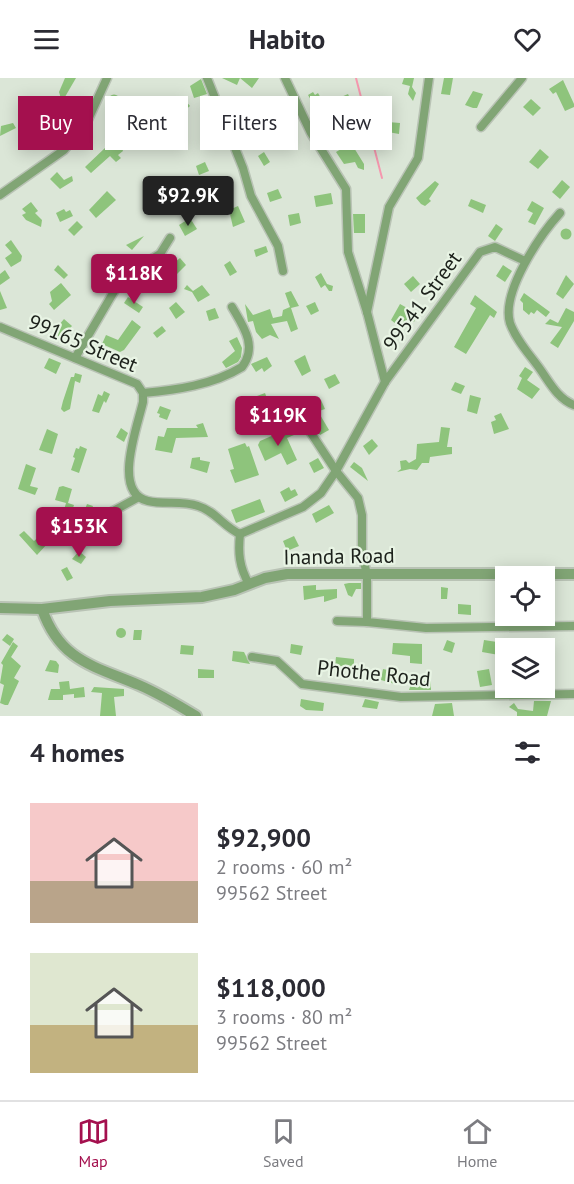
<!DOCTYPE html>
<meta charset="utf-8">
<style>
:root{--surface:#fff;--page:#f7f7f7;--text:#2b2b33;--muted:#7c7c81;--line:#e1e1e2;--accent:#a4104e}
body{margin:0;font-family:"PT Sans",sans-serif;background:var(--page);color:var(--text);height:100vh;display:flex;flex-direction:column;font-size:22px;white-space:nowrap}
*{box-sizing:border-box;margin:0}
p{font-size:20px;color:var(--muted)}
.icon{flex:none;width:33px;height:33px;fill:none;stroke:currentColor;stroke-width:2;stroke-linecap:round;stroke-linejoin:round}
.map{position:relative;height:638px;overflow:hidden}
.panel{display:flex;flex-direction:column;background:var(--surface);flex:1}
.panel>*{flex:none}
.top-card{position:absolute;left:18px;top:18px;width:538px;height:54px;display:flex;gap:12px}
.fabs{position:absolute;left:495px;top:488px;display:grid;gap:12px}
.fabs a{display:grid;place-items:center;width:60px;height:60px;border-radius:0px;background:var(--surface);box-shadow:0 3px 15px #0003;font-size:30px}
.price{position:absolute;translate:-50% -51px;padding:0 14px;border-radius:6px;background:var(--accent);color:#fff;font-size:20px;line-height:39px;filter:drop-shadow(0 2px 3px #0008)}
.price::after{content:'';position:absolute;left:50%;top:36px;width:18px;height:14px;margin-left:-9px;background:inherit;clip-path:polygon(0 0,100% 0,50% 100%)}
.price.selected{background:#222;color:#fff}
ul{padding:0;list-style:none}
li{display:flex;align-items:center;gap:18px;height:150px;padding:0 30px}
li span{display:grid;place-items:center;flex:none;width:168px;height:120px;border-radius:0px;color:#555}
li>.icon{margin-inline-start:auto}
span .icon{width:72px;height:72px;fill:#fffc;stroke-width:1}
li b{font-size:26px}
h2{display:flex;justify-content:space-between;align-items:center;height:72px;padding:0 30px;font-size:26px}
.pill{padding:0 21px;border-radius:0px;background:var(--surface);box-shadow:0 3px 15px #0003;font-size:21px;line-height:54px}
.pill.selected{background:var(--accent);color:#fff}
header{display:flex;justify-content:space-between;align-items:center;height:78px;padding:0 30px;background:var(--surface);font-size:27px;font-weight:600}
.menu{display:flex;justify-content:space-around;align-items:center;height:84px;border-top:2px solid var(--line);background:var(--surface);font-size:16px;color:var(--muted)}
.menu a{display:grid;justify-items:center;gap:3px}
.menu .selected{color:var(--accent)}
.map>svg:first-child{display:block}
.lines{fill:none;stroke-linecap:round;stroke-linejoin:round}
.stream{stroke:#f597ae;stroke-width:2}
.building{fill:#8ec47c}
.minor-casing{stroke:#b9c3b5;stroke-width:11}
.tertiary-casing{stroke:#b9c3b5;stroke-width:14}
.minor{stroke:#81a575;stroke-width:8}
.tertiary{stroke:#81a575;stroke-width:10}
.labels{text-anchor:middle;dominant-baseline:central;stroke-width:4.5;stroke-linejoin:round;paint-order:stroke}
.street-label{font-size:21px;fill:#1c211b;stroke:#e8f4e4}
</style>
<header><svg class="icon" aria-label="menu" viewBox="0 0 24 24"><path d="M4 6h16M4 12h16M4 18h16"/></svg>Habito<svg class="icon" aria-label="heart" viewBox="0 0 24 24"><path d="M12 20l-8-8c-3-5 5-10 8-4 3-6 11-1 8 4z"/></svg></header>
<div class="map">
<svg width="574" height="638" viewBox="0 0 574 638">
<rect width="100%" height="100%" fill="#dbe6d7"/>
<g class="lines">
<polyline class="stream" points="356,0 382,100"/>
</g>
<g class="building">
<polygon points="65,0 76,0 62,24 59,14"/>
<polygon points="222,0 259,0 252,10 240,0 237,7"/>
<polygon points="404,0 414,0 412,9 416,15 413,23 408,16 410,8 402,6"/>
<polygon points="444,0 453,0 450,17 441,16"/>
<polygon points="201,1 207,16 194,20 190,8"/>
<polygon points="563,2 574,26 574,29 565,33 556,14 553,16 549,11"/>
<polygon points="473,13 483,16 477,30 473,30 465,27"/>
<polygon points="313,14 315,17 318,15 323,24 326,22 325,32 320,32 317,26 314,27 308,17"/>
<polygon points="348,16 354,29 339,35 332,23"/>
<circle cx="114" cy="22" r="5.5"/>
<polygon points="235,20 246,27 241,34 243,35 233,48 230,41 233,36 228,33"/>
<polygon points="531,21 541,30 533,38 523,29"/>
<polygon points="185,22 190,28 177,39 172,32"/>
<polygon points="266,22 272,27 267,34 261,28"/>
<polygon points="337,41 343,56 334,61 327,47"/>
<polygon points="249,44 256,52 251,56 244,48"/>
<polygon points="388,44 400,45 399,56 388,54"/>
<polygon points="13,45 16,50 0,58 1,48"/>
<polygon points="139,48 144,53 137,59 132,54"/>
<polygon points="126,50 133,58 121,67 123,73 118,77 121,80 116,84 110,78 91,95 85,89"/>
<polygon points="351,65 364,86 364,92 358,90 355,84 344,86 336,74"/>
<polygon points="540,71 549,79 538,91 529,84"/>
<polygon points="264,74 270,84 264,88 258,78"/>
<polygon points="205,84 209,93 199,97 196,88"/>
<polygon points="57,94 64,102 72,98 73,103 60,111 50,101"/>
<polygon points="562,102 570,109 560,121 552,114"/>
<polygon points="435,103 439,106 429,121 431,123 425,128 421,126 416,120"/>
<polygon points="278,111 282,120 270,124 267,115"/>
<polygon points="107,113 116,122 96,140 89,132"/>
<polygon points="331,115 333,126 316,129 314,118"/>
<polygon points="471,121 486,127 483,135 468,128"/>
<polygon points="532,123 544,130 535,147 528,144 533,135 527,132"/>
<polygon points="31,124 38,133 35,135 42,142 41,149 26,142 22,137 26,135 22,131"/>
<polygon points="238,128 245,144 233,149 229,132"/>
<polygon points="64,131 66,134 70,132 73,138 60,144 56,135"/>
<polygon points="299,135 301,145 290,148 288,137"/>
<polygon points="353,136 365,136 365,155 354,155"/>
<polygon points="190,140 197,151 185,158 179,147"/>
<polygon points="77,143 83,149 74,158 68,152"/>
<polygon points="496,146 503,151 495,163 488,158"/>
<circle cx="566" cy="156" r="5.5"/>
<polygon points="144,158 132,172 126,167"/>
<polygon points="11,162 22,178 21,183 11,189 5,180 12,175 5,167"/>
<polygon points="266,168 268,174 256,179 254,172"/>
<polygon points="180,180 186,187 176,197 169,189"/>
<polygon points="230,183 237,194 230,198 224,187"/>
<polygon points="160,184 167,192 159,200 152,192"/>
<polygon points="58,187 68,197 64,201 54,192"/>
<polygon points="503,187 512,193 505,204 496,198"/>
<polygon points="5,192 10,200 0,207 0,196"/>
<polygon points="321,195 327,206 333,208 332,213 329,213 325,207 321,210 315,199"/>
<polygon points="566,197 574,206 563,221 556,216"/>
<polygon points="413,198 420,206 411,214 404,206"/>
<polygon points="61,205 71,217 54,232 49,226 52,223 50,214"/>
<polygon points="187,207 193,213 202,207 210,217 198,224 192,214 184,211"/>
<polygon points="0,213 7,230 0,232"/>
<polygon points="291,213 299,228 291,230 298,251 291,254 287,243 271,246 279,261 270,257 262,261 256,254 253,243 248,244 245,226 253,237 270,231 273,240 282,238 283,232 290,229 285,215"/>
<polygon points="524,215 550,234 546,239 537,232 534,236 531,234 529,237 523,232 523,225 520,222"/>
<polygon points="475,217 497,234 494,240 490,237 466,276 454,269 476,230 470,226"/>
<polygon points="128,219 143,229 139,235 124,225"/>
<polygon points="176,224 185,234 176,241 169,230"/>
<polygon points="315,224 319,233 311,237 306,228"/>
<polygon points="400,226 418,236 414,244 408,240 402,251 391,242"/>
<polygon points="215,230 219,240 209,243 206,233"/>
<polygon points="566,230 574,234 574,243 558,270 550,265 562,249 545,246 550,241 558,245"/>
<polygon points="64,241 72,248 61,260 53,254"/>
<polygon points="132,242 141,249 124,272 120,274 102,266 106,257 118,262"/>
<polygon points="162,248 166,253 157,260 153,255"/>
<polygon points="237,259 242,270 241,279 238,284 226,290 222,284 235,273 229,263"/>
<polygon points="305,277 311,293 302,298 294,283"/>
<polygon points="267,279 272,288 264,294 262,290 256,294 251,286"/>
<polygon points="49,280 61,285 56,296 44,290"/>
<polygon points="525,289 533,294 527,302 540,311 532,321 517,311 522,300 519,298"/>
<polygon points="75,295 82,297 80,305 75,303 70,331 64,334 61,331 63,323 71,299 74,299"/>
<polygon points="335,296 340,305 329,311 324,301"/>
<polygon points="455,304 465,308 461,316 451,312"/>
<polygon points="104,313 110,316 106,325 104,323 99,335 92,333 98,316 102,318"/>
<polygon points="265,315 269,326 260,328 257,318"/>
<polygon points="470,317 481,320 477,336 467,333"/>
<polygon points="247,322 250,334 240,339 236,325"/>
<polygon points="321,322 325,331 316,334 312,326"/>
<polygon points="160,328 171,332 167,342 159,339 160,336 157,335"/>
<polygon points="319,335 329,352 320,357 309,344"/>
<polygon points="501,335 509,351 494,356 491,344 496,342 494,338"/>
<polygon points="203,345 208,359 176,360 172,375 155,372 158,358 164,359 167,350 198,350 196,347"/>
<polygon points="441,349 450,350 447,369 452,369 452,376 430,379 429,385 422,385 417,392 410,391 397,394 401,391 400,383 406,382 409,385 416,381 417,366 439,364"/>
<polygon points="121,350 128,355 124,364 116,359"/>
<polygon points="290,350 294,357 287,360 297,382 287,387 281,375 265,383 258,367 260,363"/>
<polygon points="47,351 58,356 52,376 39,372"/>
<polygon points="372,361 378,368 369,377 363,368"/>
<polygon points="245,365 247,369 249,368 259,397 235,405 230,392 234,391 228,371"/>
<polygon points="80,368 87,371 79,395 71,392 75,380 73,379 76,370 79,371"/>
<polygon points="200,379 200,382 210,384 207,395 190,390 192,380"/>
<polygon points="318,380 324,390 314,395 309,385"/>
<polygon points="354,384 362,390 368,403 350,389"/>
<polygon points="26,386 36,390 30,408 38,410 35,417 18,411"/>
<polygon points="63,408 72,411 68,425 74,427 73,430 84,434 87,426 93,428 86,447 68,441 71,434 64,432 66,425 55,422 59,409"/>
<polygon points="289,409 291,413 295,411 298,417 285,424 280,414"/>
<polygon points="260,421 265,434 236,445 231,432"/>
<polygon points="329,427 334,435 316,445 312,436"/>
<polygon points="24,453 34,463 41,457 48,465 37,477 19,457"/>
<polygon points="294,458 299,468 287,473 283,463"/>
<polygon points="79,473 86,479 81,486 72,481"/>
<polygon points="67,489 73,500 67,503 61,492"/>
<polygon points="349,505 361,505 361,511 356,511 352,519 348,517 344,506"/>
<polygon points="316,507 316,512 337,511 337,520 324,524 324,518 304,522 303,508"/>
<polygon points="441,509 448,510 447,521 441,521"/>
<rect x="500" y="512" width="6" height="26"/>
<polygon points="458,526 471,527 471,537 458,536"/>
<circle cx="121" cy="555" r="5"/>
<polygon points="134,552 142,552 141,562 133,562"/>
<polygon points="7,556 14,561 10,568 2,562"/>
<polygon points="447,562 455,565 452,575 443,572"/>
<polygon points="484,562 497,564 499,577 482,574"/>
<polygon points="13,564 18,568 11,579 21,588 14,600 19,603 8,627 5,627 0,625 4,607 0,605 3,587 1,585"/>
<polygon points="393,565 422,566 422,586 410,585 410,578 392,576"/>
<polygon points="291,566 303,568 301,577 290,575"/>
<polygon points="181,567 194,568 193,577 180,576"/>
<polygon points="233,573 244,574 250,586 232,583"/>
<polygon points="336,579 354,581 354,589 335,588"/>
<polygon points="50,582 56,583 59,587 58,595 45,593"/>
<polygon points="198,591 214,592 214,600 198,600"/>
<polygon points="383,591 397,594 395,606 381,602"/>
<polygon points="489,591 492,607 480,609 477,593"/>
<polygon points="69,603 70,611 84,609 85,619 74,620 74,616 63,617 63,622 48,622 51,611 60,611 59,604"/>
<polygon points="412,603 431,603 431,612 409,612"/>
<polygon points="94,609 124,611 124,618 114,619 116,638 100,638 102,615 91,614"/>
<polygon points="301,621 324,625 323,633 306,632 300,628"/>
<polygon points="365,621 379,624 377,631 362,629"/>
<polygon points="534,623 551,623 547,638 517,638 517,634 509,629 514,625 518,631 533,633"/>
<polygon points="452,625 454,638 432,638 435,626"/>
</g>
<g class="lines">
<g class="minor-casing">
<g id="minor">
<polyline points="207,0 243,90 251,118 278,168 283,193"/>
<polyline points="285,0 311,55 346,111 348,174 367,234 385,304"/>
<polyline points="481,49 522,0"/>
<polyline points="0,117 64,72 86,46 107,0"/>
<path d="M560 135C540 157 501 214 510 245 516 262 530 277 540 291 550 305 558 321 574 327"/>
<polyline points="367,234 389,129 418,80 429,0"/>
<path d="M0 249 137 306 143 315V324C137 350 112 415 148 423 164 427 182 422 198 428 215 433 224 449 240 456L303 429 321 415 336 393 385 304 480 174 495 169 525 183"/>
<polyline points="75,280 119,205 131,194 160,176 170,160"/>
<path d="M143 315C176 312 213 307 242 289 258 268 243 248 232 229"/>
<polyline points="270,333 294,340 309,352 336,393 358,420 362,437 362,477 367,496 367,544 426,550 574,548"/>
<path d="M240 456C238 474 239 489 249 506"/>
<polyline points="78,466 106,437 137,420"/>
<polyline points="337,543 367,544"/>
<polyline points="252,579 277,583 302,606 401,619 574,616"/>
</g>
</g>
<g class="tertiary-casing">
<g id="tertiary">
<polyline points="0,530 42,531 110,523 202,519 234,512 265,500 287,496 574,496"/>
<path d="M42 531C60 583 94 588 139 607 160 616 178 627 196 638"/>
</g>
</g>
<use href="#minor" class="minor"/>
<use href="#tertiary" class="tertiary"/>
</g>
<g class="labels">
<g class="street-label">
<text transform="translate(422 223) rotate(-54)">99541 Street</text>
<text transform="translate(83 265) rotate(23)">99165 Street</text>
<text transform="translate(339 478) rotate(-1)">Inanda Road</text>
<text transform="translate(374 595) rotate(6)">Phothe Road</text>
</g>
</g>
</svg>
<div class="fabs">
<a><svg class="icon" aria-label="locate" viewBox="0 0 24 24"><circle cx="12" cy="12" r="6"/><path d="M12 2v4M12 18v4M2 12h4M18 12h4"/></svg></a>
<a><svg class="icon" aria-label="layers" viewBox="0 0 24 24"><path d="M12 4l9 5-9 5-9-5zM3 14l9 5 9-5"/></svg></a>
</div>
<b class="price selected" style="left:188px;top:149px">$92.9K</b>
<b class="price" style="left:134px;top:227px">$118K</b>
<b class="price" style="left:278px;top:369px">$119K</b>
<b class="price" style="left:79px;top:480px">$153K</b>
<div class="top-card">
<a class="pill selected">Buy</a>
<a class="pill">Rent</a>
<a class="pill">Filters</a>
<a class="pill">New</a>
</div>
</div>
<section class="panel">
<h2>4 homes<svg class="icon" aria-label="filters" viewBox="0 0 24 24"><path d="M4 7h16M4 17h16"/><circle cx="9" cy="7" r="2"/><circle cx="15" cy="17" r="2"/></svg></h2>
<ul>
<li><span style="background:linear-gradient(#f6c9c9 65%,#b9a48a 0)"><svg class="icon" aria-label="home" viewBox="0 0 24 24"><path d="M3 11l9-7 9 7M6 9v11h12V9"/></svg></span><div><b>$92,900</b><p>2 rooms · 60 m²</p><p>99562 Street</p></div></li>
<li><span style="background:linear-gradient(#dfe7d0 60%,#c2b280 0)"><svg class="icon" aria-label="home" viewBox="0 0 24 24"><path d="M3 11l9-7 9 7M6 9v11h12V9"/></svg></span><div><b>$118,000</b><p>3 rooms · 80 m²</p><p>99562 Street</p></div></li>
</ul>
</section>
<nav class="menu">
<a class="selected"><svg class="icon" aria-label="map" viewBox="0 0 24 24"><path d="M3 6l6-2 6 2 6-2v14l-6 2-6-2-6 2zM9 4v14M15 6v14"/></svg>Map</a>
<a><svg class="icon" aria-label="saved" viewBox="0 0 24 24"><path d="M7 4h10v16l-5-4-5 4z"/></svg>Saved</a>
<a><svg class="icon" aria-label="home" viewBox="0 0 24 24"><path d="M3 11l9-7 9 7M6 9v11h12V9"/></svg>Home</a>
</nav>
